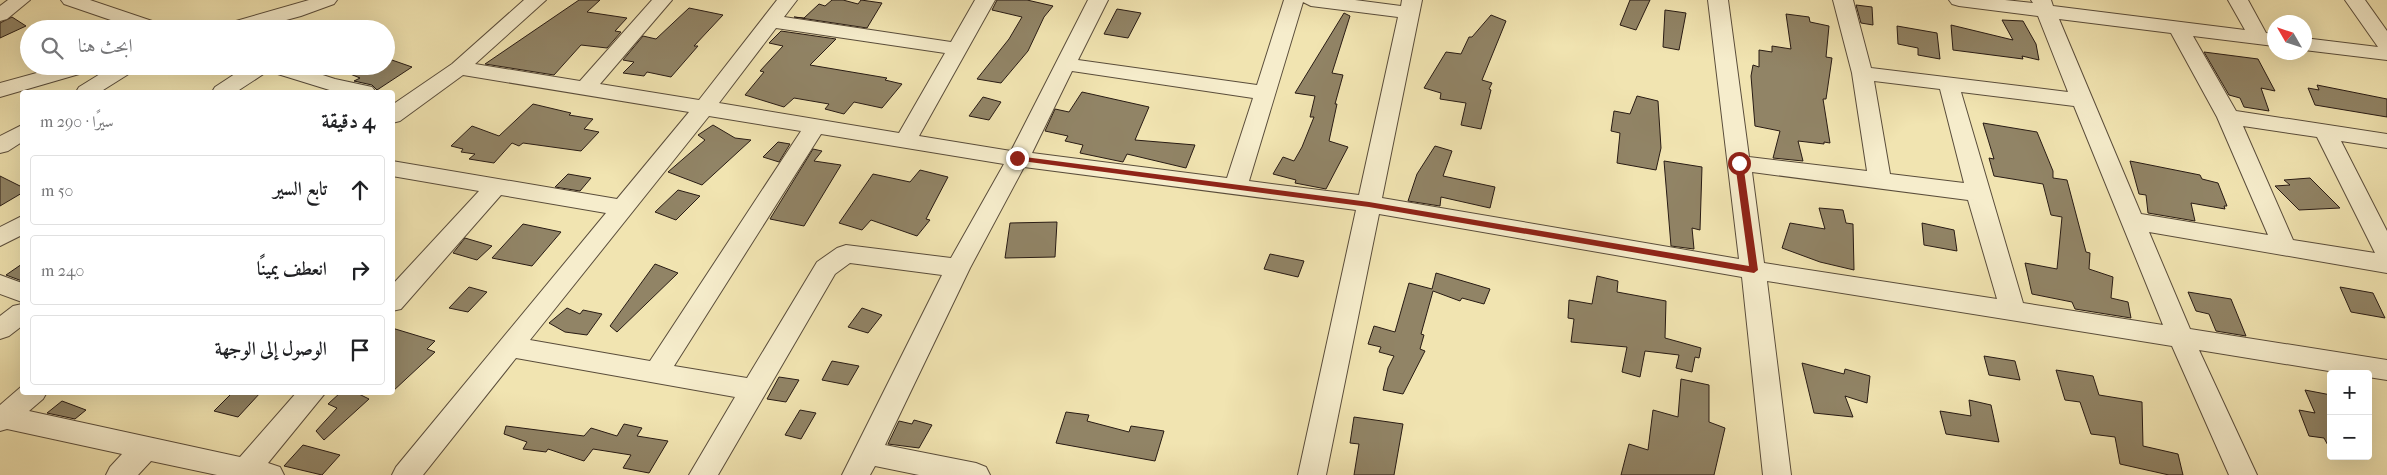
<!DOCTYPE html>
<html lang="ar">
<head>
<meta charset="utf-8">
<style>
	body { margin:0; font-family:"IM FELL French Canon",Amiri,serif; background:#f2f2f2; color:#202124; direction:rtl }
	.controls { position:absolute; right:15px; bottom:15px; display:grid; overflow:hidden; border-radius:5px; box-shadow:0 5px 20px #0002 }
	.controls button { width:45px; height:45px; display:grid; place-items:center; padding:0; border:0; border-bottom:1px solid #e0e0e0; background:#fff; color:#202124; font:25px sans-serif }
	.compass { position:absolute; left:2267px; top:15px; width:45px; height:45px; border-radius:50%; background:#fff; box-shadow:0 5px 20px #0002; rotate:309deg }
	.stop { position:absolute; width:15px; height:15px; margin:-11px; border:4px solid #8f2418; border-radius:50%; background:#fff }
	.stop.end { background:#8f2418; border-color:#fff; box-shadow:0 1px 5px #0008 }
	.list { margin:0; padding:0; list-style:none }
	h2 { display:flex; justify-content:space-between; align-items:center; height:65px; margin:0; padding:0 20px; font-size:21px }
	h2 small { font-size:16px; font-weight:400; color:#757577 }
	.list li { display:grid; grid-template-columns:32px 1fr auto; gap:15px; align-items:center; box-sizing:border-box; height:70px; margin:0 10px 10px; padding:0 10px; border:1px solid #e0e0e0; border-radius:5px }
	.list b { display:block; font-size:19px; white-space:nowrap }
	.list em { font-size:16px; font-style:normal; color:#757577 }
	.icon { flex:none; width:28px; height:28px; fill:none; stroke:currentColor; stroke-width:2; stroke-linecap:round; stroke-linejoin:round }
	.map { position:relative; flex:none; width:2387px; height:475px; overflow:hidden; direction:ltr }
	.search { position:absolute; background:#fff; box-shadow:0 5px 20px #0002; left:20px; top:20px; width:375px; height:55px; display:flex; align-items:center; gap:12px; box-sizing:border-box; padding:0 18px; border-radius:28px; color:#757577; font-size:19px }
	.panel { position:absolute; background:#fff; box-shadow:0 5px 20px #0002; left:20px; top:90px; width:375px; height:305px; border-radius:5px; direction:rtl }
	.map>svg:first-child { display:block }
	.building { fill:#918466; stroke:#281b14 }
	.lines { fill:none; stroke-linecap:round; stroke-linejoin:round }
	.minor-casing { stroke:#5a4d3b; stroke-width:2 }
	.minor { fill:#f6edcc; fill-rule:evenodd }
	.route { fill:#8f2418 }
</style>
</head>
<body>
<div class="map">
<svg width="2387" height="475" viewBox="0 0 2387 475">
	<rect width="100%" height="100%" fill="#f1e4b1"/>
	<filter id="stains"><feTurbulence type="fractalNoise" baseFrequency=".004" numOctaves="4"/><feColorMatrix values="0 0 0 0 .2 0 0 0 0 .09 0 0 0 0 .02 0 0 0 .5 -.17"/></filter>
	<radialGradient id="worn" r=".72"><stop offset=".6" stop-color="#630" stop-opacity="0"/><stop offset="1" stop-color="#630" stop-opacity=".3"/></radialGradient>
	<g class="building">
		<polygon points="579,0 600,0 587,12 627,18 615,31 621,32 607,48 581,45 554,75 485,64"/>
		<polygon points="832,0 843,0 858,4 861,0 882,3 867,28 794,17 804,18 819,4 825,6"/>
		<polygon points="997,0 1027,0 1053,6 1044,17 1028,51 1001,83 977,79 1009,39 1022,17 992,10"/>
		<polygon points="1630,0 1650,0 1636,30 1620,25"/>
		<polygon points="1856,5 1872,7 1873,25 1861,23"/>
		<polygon points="689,8 723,15 694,46 698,46 671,77 647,72 644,76 623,73 634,62 623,60 643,36 656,39"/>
		<polygon points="1117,9 1141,13 1128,38 1104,34"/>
		<polygon points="1665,10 1686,13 1679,50 1663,47"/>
		<polygon points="1344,13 1350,16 1332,73 1343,75 1335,104 1337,104 1329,141 1348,147 1326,189 1295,183 1296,180 1273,174 1283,157 1294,161 1302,147 1314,117 1310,117 1315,96 1295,93"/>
		<polygon points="1786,14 1809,17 1810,22 1829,26 1826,57 1832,58 1826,99 1823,99 1830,143 1824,142 1824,144 1798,141 1803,161 1773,158 1780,131 1755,126 1751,76 1753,65 1759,67 1759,50 1772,52 1772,46 1791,49"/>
		<polygon points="1491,15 1506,21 1482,80 1492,83 1489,89 1491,90 1481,129 1461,125 1466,103 1440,99 1441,93 1424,88 1446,52 1461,54 1469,37 1472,37"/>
		<polygon points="12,17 26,26 0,38 0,23"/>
		<polygon points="2002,20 2023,21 2036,44 2039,60 2022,56 2023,59 1953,50 1951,25 2013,40"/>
		<polygon points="1897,26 1937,33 1940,59 1918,55 1918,48 1898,44"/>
		<polygon points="781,31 836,39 810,65 887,78 885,80 902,84 882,108 854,102 844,114 825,109 829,104 794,98 784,107 745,95 764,72 760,71 783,46 769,43"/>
		<polygon points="2204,52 2258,59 2275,91 2261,88 2269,111 2244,107 2240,98 2229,95"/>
		<polygon points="389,59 412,67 377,90 372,85 354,81 360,78 333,67 386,66 386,61"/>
		<polygon points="2317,85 2387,99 2387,117 2315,105 2308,88 2319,90"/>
		<polygon points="1082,92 1149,107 1135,140 1195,145 1186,168 1127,154 1123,162 1080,153 1083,145 1065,141 1068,136 1045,131 1055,109 1069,112"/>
		<polygon points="1637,96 1658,101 1661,148 1656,170 1617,163 1620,133 1611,131 1614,111 1630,114"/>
		<polygon points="983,97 1001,102 989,120 969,116"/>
		<polygon points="533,104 571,113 569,115 593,119 584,129 599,132 581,151 523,143 519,146 512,143 494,163 469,159 475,154 461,152 463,149 451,146 472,126 499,136"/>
		<polygon points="1983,123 2037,132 2053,171 2053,178 2067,180 2086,252 2090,253 2089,269 2113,277 2111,298 2128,302 2131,318 2075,309 2072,302 2032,294 2025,263 2057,269 2062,217 2051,215 2043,184 1994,176 1989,158 1994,159"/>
		<polygon points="713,125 735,138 751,140 702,185 668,172 705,140 698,135"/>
		<polygon points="778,142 790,144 779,162 763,157"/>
		<polygon points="1435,146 1452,151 1443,176 1495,187 1490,208 1441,197 1440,206 1408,201 1417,174"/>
		<polygon points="813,149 822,151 814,161 841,165 804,226 770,219"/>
		<polygon points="1664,161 1702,167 1700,230 1692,228 1694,249 1671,246"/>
		<polygon points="2130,161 2200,175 2202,179 2218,183 2227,206 2224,206 2225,209 2191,203 2195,221 2148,213 2146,195 2139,194"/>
		<polygon points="920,170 948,177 926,219 930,220 917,236 871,220 862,230 839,223 873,174 910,182"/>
		<polygon points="568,174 591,178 580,191 555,187"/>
		<polygon points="0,176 22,187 22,193 0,206"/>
		<polygon points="2310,178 2340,208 2299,210 2275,186 2290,185 2284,180"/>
		<polygon points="678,190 700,196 676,220 655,212"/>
		<polygon points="1819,208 1843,210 1846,223 1853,224 1854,270 1820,262 1782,248 1790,223 1825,229"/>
		<polygon points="1057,222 1055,257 1005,258 1010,223"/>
		<polygon points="1922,223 1954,230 1957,251 1924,245"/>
		<polygon points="523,224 561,232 532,266 492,258"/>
		<polygon points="465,238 492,246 477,260 453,253"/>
		<polygon points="1270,254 1304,261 1298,277 1264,269"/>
		<polygon points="22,264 22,281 6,275"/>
		<polygon points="655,264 678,273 617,332 610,326"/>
		<polygon points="1436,273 1490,289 1484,304 1462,298 1460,301 1433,291 1421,334 1424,335 1420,349 1425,351 1403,394 1383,390 1388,368 1394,356 1379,352 1381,347 1368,344 1374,326 1395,332 1409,283 1432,289"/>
		<polygon points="1597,276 1618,281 1617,292 1666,301 1665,338 1701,348 1699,358 1695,357 1692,372 1676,368 1679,355 1645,351 1640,377 1622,372 1627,347 1571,342 1574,319 1568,318 1569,300 1592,304"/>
		<polygon points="469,287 487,292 468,312 449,308"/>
		<polygon points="2340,287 2373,293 2385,318 2351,312"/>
		<polygon points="2188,292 2231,299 2246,336 2216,331 2209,314 2196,311"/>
		<polygon points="567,308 580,314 583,310 602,314 587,335 565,332 549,323"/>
		<polygon points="862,308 882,315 868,333 848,327"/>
		<polygon points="392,328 435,341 427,349 435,352 392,392"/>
		<polygon points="1984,356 2015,361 2020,380 1989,375"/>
		<polygon points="832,361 859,366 848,385 822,380"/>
		<polygon points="1802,363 1844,374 1845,369 1870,376 1867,403 1845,396 1853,417 1814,413"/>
		<polygon points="2056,370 2093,376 2099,395 2142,402 2143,446 2178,454 2183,475 2169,475 2120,464 2115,437 2091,434 2080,402 2065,400"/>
		<polygon points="779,377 799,380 786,402 767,399"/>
		<polygon points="1681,379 1709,385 1709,422 1725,428 1714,475 1621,475 1629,444 1648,450 1653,410 1678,417"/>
		<polygon points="2305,390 2331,395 2331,451 2324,438 2309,436 2299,410 2315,413"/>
		<polygon points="233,392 261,392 238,417 214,411"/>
		<polygon points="341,392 355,392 369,399 324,440 316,431 337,408 328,404"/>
		<polygon points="1969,400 1991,405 1999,442 1946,434 1940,411 1971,416"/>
		<polygon points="62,401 86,410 75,419 47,413"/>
		<polygon points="800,410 816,413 801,439 785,435"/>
		<polygon points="1066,412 1089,415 1087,421 1129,432 1131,426 1164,431 1155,461 1056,443"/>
		<polygon points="1354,417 1403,424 1394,475 1354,475 1359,444 1350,443"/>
		<polygon points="914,420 932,425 919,448 888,444 899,421 912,424"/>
		<polygon points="624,424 642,428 637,436 668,441 649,473 623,468 631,455 593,449 584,461 548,449 546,452 523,449 527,442 504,434 506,426 584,436 591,428 617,436"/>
		<polygon points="303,445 340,455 322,475 284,466"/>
	</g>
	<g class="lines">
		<g class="minor-casing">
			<g id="minor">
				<polygon points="8,0 30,0 7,19 0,21 0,6"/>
				<polygon points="61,0 90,0 164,25 167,29 137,29 64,4"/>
				<polygon points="309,0 337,0 334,4 301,16 253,29 219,29 222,25"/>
				<path d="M 524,0 L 546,0 L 475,64 L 580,81 L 652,0 L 672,0 L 600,84 L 699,100 L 777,0 L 797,0 L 784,17 L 951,42 L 975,0 L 995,0 L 919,136 L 1011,151 L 1088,0 L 1108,0 L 1078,60 L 1257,85 L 1284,0 L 1355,0 L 1401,6 L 1402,0 L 1422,0 L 1382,198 L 1739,259 L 1708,0 L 1728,0 L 1749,157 L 1867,171 L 1852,73 L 1833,0 L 1853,0 L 1871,68 L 2068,92 L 2038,16 L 1959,6 L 1952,4 L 1949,0 L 2005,0 L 2033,3 L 2031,0 L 2051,0 L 2053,6 L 2245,30 L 2228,0 L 2248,0 L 2266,33 L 2274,34 L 2274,46 L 2193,36 L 2236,111 L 2387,134 L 2387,148 L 2341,141 L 2387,231 L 2387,273 L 2149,232 L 2190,329 L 2387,360 L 2387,380 L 2368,377 L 2368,374 L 2347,374 L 2199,350 L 2257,475 L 2229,475 L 2172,346 L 1767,281 L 1791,475 L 1763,475 L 1742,277 L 1379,214 L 1326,475 L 1298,475 L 1356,210 L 1024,167 L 970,268 L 885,445 L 976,463 L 986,467 L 990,475 L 919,475 L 875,466 L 870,475 L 842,475 L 942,275 L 850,263 L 835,274 L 718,475 L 689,475 L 735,397 L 516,358 L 423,475 L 392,475 L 396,467 L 606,213 L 501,195 L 401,309 L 392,311 L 392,285 L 479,191 L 392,176 L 392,161 L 617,199 L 689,112 L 463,75 L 400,121 L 392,123 L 392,105 L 452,64 ZM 1303,2 L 1311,6 L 1398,17 L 1359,195 L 1249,181 ZM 2059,19 L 2171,33 L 2217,117 L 2268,235 L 2141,214 ZM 776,28 L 945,53 L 899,133 L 719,103 ZM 1072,71 L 1253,98 L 1227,178 L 1032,153 ZM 1874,81 L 1940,89 L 1964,183 L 1890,174 ZM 1961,92 L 2074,106 L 2163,325 L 2023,303 ZM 709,116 L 801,131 L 650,361 L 530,340 ZM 2243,126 L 2317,137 L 2375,253 L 2293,240 ZM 821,134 L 1004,164 L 951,258 L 846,245 L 837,248 L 817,262 L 747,378 L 674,366 ZM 1752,172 L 1968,200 L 1997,299 L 1764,263 Z"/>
				<polygon points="2345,0 2365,0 2387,31 2387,60 2304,50 2304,38 2378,47"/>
				<polygon points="62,66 96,66 93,70 0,97 0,83"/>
				<polygon points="113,66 138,66 135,70 100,92 76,92 79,87"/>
				<polygon points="247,66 295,66 335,79 372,87 376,92 336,92 268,71 236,92 212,92 215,87"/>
				<polygon points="22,125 22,142 8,151 0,153 0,136"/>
				<polygon points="22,216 22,235 0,246 0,227"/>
				<polygon points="0,275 22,283 22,302 0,294"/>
				<polygon points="22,304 22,326 9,336 0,339 0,316 13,306"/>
				<polygon points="22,386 22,392 47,392 43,399 29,411 240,457 297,392 326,392 268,463 280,467 284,475 217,475 151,461 138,475 106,475 110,467 122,454 7,429 0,431 0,405"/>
			</g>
		</g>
		<use href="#minor" class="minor"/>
	</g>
	<polygon class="route" points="1017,156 1369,202 1749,266 1735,163 1739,160 1743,163 1758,270 1754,273 1369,207 1014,160 1013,158"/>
	<rect width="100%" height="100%" filter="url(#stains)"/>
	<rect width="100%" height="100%" fill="url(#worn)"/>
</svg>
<div class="controls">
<button>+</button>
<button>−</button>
</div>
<svg class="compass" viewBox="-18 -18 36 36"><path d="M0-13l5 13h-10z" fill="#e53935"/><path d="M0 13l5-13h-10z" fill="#757577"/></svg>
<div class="stop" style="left:1739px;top:163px"></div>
<div class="stop end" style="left:1017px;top:158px"></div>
<div class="search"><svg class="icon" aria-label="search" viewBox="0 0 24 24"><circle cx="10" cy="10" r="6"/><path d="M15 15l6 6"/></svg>ابحث هنا</div>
<section class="panel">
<h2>4 دقيقة<small>سيرًا · 290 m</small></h2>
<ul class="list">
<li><svg class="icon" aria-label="ahead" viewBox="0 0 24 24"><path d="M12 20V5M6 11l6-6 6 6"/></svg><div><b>تابع السير</b></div><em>50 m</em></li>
<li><svg class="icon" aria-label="right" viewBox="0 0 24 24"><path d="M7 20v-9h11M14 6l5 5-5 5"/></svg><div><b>انعطف يمينًا</b></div><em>240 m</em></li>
<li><svg class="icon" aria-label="arrive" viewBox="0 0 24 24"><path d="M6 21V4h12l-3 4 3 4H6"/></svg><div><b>الوصول إلى الوجهة</b></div></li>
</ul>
</section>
</div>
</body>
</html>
